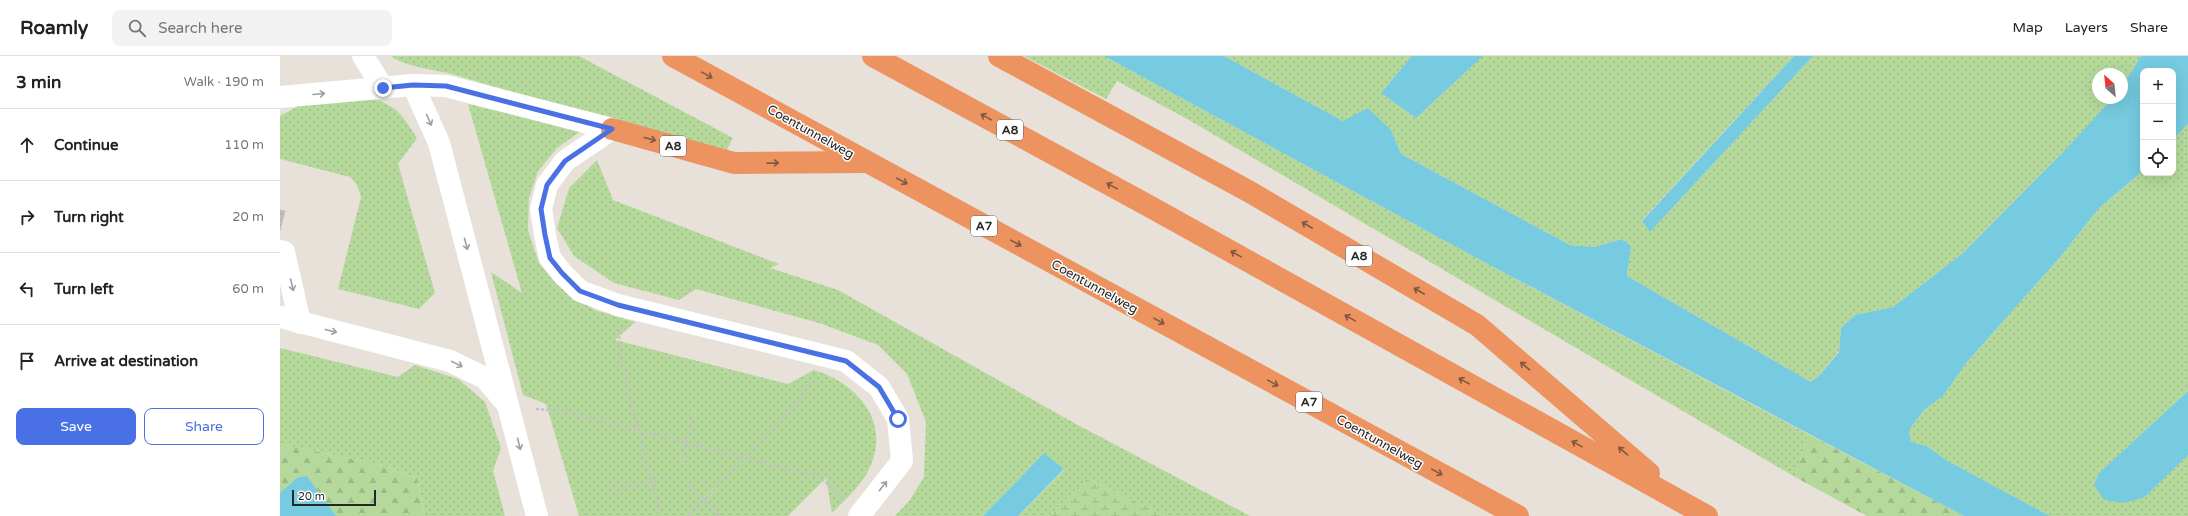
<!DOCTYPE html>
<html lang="en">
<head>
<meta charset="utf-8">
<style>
	body { margin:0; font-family:"Varela Round",sans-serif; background:#f2f2f2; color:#222 }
	.controls { position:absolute; right:12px; top:12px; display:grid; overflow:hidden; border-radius:8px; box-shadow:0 4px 16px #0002 }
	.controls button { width:36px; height:36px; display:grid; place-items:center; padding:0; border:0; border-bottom:1px solid #e0e0e0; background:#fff; color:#222; font:20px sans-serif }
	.compass { position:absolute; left:1812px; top:12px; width:36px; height:36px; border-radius:50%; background:#fff; box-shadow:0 4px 16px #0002; rotate:333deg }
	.scale { position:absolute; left:12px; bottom:10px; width:84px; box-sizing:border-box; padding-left:4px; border:2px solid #272727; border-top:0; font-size:11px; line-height:14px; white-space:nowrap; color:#272727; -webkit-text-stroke:3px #fff; paint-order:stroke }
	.stop { position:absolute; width:12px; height:12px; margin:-9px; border:3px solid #4971e5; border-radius:50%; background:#fff }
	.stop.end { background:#4971e5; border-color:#fff; box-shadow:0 1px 4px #0008 }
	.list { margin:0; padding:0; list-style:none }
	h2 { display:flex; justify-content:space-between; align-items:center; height:52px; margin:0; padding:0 16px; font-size:17px }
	h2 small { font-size:13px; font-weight:400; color:#767676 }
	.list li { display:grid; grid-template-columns:26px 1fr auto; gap:12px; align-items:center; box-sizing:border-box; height:72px; padding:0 16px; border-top:1px solid #e0e0e0 }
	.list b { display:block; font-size:15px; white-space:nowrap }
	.list em { font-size:13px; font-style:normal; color:#767676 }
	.actions { display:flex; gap:8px; padding:12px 16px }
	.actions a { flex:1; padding:9px 0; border:1px solid #4971e5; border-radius:8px; text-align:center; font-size:14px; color:#4971e5 }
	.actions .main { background:#4971e5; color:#fff }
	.icon { flex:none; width:22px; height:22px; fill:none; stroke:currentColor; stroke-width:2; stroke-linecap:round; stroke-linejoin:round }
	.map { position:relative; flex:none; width:1908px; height:460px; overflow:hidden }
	header { display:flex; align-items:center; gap:24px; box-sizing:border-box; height:56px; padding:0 20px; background:#fff; border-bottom:1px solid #e0e0e0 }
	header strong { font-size:19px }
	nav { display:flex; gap:22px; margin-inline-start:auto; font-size:14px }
	.search { width:280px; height:36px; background:#f2f2f2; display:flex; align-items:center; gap:10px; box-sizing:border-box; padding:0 14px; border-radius:8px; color:#767676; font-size:15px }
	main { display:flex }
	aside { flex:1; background:#fff }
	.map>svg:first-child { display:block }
	.grass { fill:url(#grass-dots) }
	.forest { fill:url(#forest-firs) }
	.wetland { fill:url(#wetland-marsh) }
	.water { fill:#76cbe0 }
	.building { fill:url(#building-back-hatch); stroke:#c3bcb4 }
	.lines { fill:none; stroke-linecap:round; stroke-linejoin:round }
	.path { stroke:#c3c3c3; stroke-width:2.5; stroke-dasharray:3 2; stroke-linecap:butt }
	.minor { stroke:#fff; stroke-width:22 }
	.highway { stroke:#ec9360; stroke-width:22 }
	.oneway { stroke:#805841 }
	.oneway2 { stroke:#9e9e9e }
	.route { stroke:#4971e5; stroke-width:5 }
	.labels { text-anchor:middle; stroke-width:3; stroke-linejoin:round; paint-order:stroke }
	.shield { fill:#fff; stroke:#686868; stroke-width:1 }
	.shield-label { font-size:12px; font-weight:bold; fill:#272727 }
	.street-label { font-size:13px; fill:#272727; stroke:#fff }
</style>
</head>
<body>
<header>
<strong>Roamly</strong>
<div class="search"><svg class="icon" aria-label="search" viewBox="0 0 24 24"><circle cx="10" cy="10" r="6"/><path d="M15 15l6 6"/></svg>Search here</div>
<nav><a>Map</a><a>Layers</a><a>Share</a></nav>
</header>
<main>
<aside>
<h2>3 min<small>Walk · 190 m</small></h2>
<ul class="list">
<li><svg class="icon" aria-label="ahead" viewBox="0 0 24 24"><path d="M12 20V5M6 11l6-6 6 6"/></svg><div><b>Continue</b></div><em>110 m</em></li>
<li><svg class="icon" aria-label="right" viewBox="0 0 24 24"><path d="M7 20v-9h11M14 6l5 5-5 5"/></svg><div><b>Turn right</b></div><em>20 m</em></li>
<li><svg class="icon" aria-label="left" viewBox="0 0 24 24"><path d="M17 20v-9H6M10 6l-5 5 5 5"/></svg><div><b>Turn left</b></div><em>60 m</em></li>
<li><svg class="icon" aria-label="arrive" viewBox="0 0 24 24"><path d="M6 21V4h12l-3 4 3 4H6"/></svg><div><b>Arrive at destination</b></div></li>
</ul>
<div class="actions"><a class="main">Save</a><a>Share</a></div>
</aside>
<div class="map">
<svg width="1908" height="460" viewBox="0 0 1908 460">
	<defs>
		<pattern id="grass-dots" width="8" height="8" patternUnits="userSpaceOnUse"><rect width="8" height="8" fill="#b5d99b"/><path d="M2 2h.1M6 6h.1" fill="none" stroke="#9cba86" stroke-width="1.8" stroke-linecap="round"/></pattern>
		<pattern id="forest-firs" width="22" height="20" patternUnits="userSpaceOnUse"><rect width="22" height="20" fill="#b5d99b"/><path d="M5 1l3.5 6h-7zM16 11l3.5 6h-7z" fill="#9cba86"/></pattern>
		<pattern id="wetland-marsh" width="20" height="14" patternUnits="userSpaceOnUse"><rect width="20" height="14" fill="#b5d99b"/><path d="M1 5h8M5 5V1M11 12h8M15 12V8" fill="none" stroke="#9cba86"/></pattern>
		<pattern id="building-back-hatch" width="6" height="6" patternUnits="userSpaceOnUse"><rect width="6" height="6" fill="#c3beb9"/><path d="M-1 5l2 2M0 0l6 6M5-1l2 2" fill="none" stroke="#a8a39f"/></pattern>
	</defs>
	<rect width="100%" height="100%" fill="#e8e1d9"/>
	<g class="grass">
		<path d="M 111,0 L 299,0 L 453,82 L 447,94 C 356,68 263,46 172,18 C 153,13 125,11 111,0 Z"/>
		<polygon points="744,0 824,0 1206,207 1528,378 1515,421 909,64 837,25 826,43"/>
		<polygon points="944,0 1132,0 1101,37 1136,62 1203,0 1514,0 1362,164 1370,176 1533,0 1861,0 1842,31 1842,18 1818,18 1818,42 1833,42 1783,96 1683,197 1613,251 1575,259 1561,272 1559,295 1540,319 1531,326 1347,220 1351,190 1342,183 1314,191 1290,189 1121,98 1111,74 1063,65"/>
		<path d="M 92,42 C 121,53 120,57 137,82 L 118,108 L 155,237 L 139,253 L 58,233 L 81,141 L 77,129 L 70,121 L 0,103 L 0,60 L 24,47 Z"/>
		<path d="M 188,48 L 301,75 L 277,92 L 258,115 L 249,142 L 248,174 L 259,207 L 277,229 L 315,254 L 355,266 L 335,284 L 508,328 L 534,314 C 577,327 612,366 589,413 C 581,430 565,444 552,457 L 546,422 L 508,460 L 299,460 L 266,348 L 243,339 L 211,216 L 242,237 Z"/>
		<polygon points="1908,68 1908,335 1819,417 1814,429 1865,441 1908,399 1908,460 1770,460 1666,404 1647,390 1631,386 1629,374 1644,354 1663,340 1687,306 1781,200 1819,152 1863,115 1863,117 1893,117 1893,83"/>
		<polygon points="317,104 333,144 499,208 490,212 558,234 796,368 970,460 885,460 808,422 769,460 738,460 784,414 764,397 703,460 615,460 630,444 644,421 646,366 627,318 598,289 539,267 416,233 399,244 334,227 294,200 277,172 289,132"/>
		<polygon points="0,292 118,321 135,309 178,323 205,346 221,392 213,415 225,460 145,460 137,422 98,408 0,388"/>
	</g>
	<g class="forest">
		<polygon points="1528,378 1684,460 1587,460 1515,421"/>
		<polygon points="0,388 98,408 137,422 145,460 56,460 27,420 18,421 0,437"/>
	</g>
	<polygon class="wetland" points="808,422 885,460 769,460"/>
	<g class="water">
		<polygon points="824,0 944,0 1063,65 1088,52 1111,74 1121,98 1290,189 1314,191 1342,183 1351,190 1347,220 1531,326 1540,319 1559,296 1561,272 1575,259 1613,251 1683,197 1783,96 1833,42 1842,42 1842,31 1861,0 1908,0 1908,68 1893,83 1893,15 1863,15 1863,115 1819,152 1781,200 1687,306 1663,340 1644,354 1629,374 1631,386 1647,390 1666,404 1770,460 1684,460 1206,207"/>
		<polygon points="1132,0 1203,0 1136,62 1101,37"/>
		<polygon points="1514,0 1533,0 1370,176 1362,165"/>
		<polygon points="1908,335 1908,399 1865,441 1845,447 1824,444 1814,429 1819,417"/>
		<polygon points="764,397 784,413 738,460 703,460"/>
		<polygon points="27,420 56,460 0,460 0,437 18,421"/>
	</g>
	<polygon class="building" points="0,154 5,155 0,174"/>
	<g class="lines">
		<g class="path">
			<polyline points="339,275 340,300 380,460"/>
			<polyline points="256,353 282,355 540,421 562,442"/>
			<polyline points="402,403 414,356"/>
			<polyline points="409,429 440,460"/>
			<polyline points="335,435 383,422"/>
			<polyline points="408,460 518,348 531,323"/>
		</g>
		<g class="minor">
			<polyline points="83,0 103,32"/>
			<polyline points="133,29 159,87 257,460"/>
			<polyline points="0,41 133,29 166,30 332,73"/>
			<polyline points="332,73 285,105 267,129 261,153 265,179 270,202 282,217 300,235 338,249 566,305 599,331 618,363 622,405 579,460"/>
			<polyline points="0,195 4,196 20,267"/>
			<polyline points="0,261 170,305 205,322 226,347"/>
		</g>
		<g class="highway">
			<polyline points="393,0 1238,460"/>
			<polyline points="593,0 867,149 1427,460"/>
			<polyline points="719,0 970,136 1197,269 1369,417"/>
			<polyline points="332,73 454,107 586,106"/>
		</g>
	</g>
	<defs><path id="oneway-shaft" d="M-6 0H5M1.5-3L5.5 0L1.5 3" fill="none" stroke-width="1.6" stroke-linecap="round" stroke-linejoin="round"/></defs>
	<g class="oneway">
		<use href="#oneway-shaft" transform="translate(427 19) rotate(29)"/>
		<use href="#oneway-shaft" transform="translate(706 61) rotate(-151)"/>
		<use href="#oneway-shaft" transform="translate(370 83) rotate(15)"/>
		<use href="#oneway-shaft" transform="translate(493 107) rotate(-1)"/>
		<use href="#oneway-shaft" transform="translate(622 125) rotate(29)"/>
		<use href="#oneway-shaft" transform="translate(832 130) rotate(-151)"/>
		<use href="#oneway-shaft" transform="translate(1027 169) rotate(-150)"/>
		<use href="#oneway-shaft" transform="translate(736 187) rotate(29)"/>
		<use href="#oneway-shaft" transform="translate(956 198) rotate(-151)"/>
		<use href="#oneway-shaft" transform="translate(1139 235) rotate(-150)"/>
		<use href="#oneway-shaft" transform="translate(1070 262) rotate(-151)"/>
		<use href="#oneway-shaft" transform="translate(879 265) rotate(29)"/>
		<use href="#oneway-shaft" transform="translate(1245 310) rotate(-139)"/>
		<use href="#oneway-shaft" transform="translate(1184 325) rotate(-151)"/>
		<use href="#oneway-shaft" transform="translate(993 327) rotate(29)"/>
		<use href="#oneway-shaft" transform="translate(1297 388) rotate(-151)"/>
		<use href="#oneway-shaft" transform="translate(1343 395) rotate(-139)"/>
		<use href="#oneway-shaft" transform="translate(1157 416) rotate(29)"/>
	</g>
	<g class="oneway2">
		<use href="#oneway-shaft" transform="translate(39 38) rotate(-5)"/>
		<use href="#oneway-shaft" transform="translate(149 64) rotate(66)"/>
		<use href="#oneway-shaft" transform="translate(186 188) rotate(75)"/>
		<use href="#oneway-shaft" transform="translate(12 229) rotate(77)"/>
		<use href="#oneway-shaft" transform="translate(51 275) rotate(14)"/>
		<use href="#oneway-shaft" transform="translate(177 308) rotate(26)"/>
		<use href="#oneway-shaft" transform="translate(239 388) rotate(76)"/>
		<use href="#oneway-shaft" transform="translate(603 430) rotate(-52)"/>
	</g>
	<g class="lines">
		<polyline class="route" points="103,32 133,29 166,30 332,73 285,105 267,129 261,153 265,179 270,202 282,217 300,235 338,249 566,305 599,331 618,363"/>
	</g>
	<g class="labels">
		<g class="shield">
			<rect x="717" y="64" width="26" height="20" rx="3"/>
			<rect x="380" y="80" width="26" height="20" rx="3"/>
			<rect x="691" y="160" width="26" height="20" rx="3"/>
			<rect x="1066" y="190" width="26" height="20" rx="3"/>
			<rect x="1016" y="336" width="26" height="20" rx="3"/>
		</g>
		<g class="shield-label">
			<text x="730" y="78">A8</text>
			<text x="393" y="94">A8</text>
			<text x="704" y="174">A7</text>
			<text x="1079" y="204">A8</text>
			<text x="1029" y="350">A7</text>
		</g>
		<g class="street-label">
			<text transform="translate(531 75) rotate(29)" y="5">Coentunnelweg</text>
			<text transform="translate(815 230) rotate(29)" y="5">Coentunnelweg</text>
			<text transform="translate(1100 385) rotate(29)" y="5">Coentunnelweg</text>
		</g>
	</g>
</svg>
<div class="controls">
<button>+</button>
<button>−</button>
<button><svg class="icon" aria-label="locate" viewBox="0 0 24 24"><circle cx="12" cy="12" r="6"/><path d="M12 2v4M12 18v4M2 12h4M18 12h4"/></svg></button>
</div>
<svg class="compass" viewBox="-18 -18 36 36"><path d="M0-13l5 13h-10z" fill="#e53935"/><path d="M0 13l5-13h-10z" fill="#767676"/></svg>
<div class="scale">20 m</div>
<div class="stop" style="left:618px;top:363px"></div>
<div class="stop end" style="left:103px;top:32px"></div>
</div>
</main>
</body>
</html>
